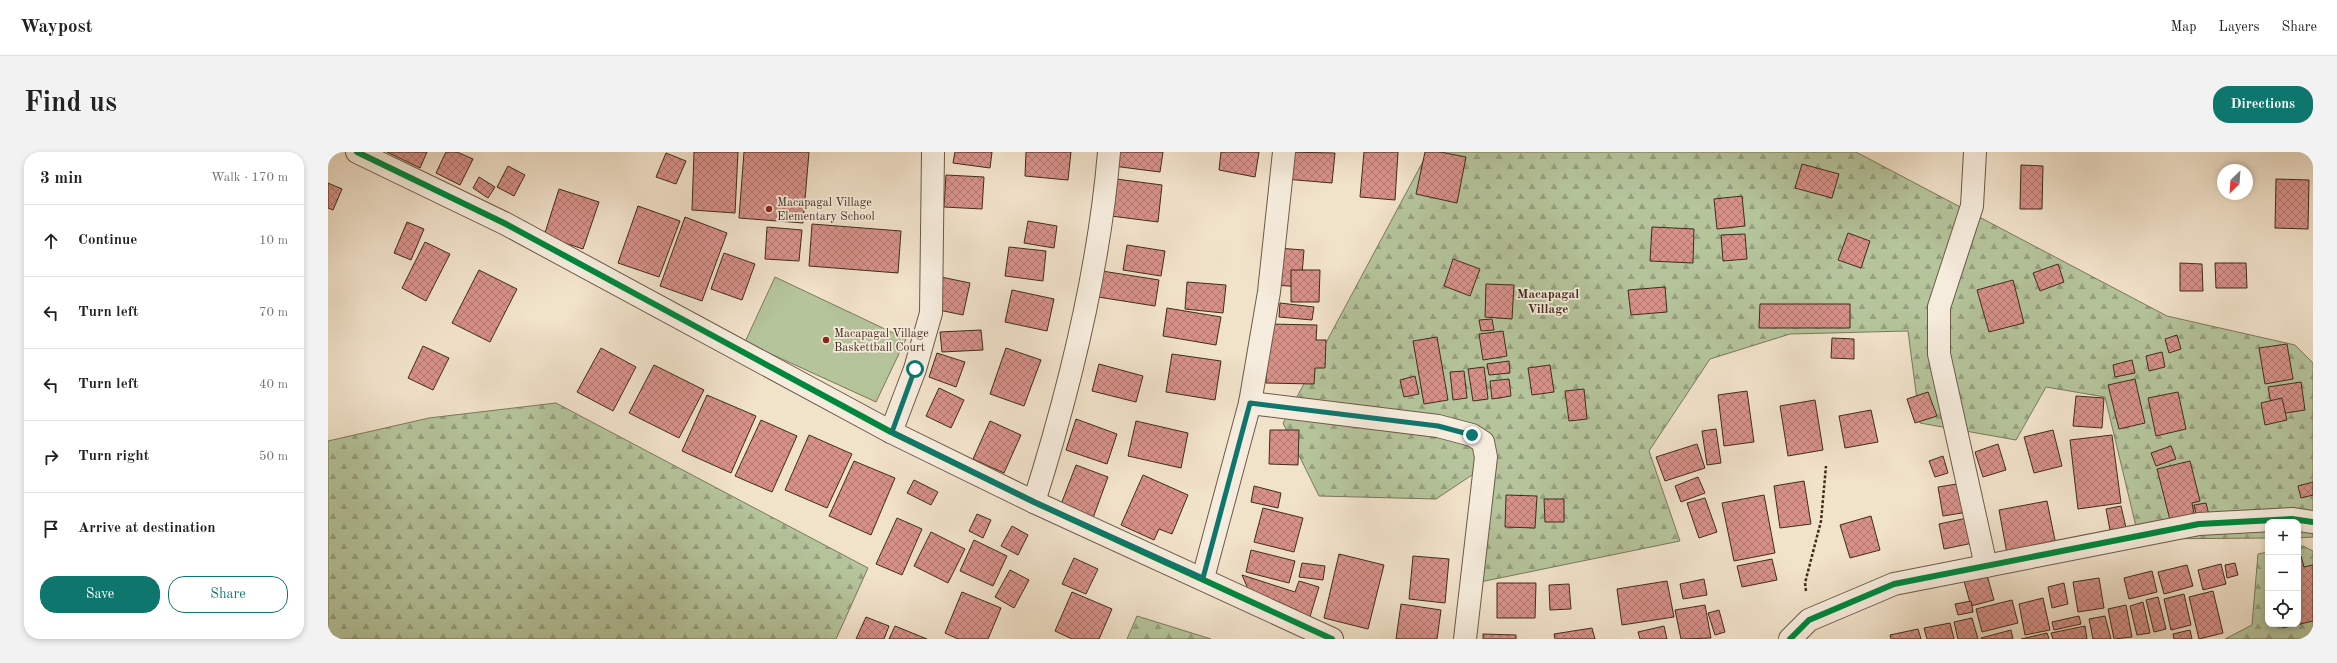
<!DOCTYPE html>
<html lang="en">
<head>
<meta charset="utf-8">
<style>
	body { margin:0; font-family:"Old Standard TT",serif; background:#f2f2f2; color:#222 }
	.controls { position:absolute; right:12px; bottom:12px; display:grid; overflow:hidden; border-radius:8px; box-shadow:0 2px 6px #0003 }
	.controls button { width:36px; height:36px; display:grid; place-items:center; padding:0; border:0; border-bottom:1px solid #e0e0e0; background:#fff; color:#222; font:20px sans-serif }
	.compass { position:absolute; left:1889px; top:12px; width:36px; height:36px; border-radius:50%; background:#fff; box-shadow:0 2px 6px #0003; rotate:205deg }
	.stop { position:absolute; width:12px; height:12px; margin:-9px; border:3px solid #0f766e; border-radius:50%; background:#fff }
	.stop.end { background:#0f766e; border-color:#fff; box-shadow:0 1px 4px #0008 }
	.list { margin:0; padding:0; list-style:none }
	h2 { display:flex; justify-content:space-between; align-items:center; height:52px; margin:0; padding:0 16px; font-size:17px }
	h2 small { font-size:13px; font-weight:400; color:#767676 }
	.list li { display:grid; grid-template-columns:26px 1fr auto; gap:12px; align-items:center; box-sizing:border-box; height:72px; padding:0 16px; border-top:1px solid #e0e0e0 }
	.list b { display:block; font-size:15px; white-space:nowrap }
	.list em { font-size:13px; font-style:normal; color:#767676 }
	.actions { display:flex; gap:8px; padding:12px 16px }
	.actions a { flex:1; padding:9px 0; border:1px solid #0f766e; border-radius:16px; text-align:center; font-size:14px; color:#0f766e }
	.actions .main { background:#0f766e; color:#fff }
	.icon { flex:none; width:22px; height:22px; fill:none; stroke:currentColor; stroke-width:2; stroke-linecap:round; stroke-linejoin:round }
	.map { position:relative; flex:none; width:1985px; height:487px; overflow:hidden; border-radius:16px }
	header { display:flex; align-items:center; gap:24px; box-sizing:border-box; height:56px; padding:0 20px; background:#fff; border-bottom:1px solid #e0e0e0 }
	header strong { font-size:19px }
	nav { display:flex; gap:22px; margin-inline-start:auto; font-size:14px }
	.intro { display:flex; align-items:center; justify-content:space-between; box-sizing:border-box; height:96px; padding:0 24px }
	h1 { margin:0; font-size:28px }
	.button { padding:10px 18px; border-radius:16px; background:#0f766e; color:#fff; font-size:14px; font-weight:700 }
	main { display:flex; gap:24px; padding:0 24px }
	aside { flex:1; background:#fff; border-radius:16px; box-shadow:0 2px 6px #0003 }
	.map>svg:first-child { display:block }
	.green { fill:#b5c49b; stroke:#7b785b }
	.forest { fill:url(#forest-firs); stroke:#7b785b }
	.building { fill:url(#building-cross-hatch); stroke:#412b1b }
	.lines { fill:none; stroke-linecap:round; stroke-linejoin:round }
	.minor-casing { stroke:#6d5947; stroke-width:24 }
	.path { stroke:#412b1b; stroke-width:2.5; stroke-dasharray:3 2; stroke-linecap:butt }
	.minor { stroke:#f6ecdd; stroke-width:22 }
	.cycleway-casing { stroke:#f6ecdd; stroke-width:8 }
	.cycleway { stroke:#00873e; stroke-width:6 }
	.route { stroke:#0f766e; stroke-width:5 }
	.poi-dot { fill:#8f2418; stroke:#f6ecdd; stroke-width:1.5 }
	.labels { text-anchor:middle; stroke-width:3.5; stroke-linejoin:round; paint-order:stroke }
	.poi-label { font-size:12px; fill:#412b1b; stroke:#f6ecdd; text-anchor:start }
	.neighbourhood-label { font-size:13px; font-weight:bold; fill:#412b1b; stroke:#f6ecdd }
</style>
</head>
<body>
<header>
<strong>Waypost</strong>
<nav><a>Map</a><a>Layers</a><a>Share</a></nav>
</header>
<div class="intro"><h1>Find us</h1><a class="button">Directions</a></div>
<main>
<aside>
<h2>3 min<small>Walk · 170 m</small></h2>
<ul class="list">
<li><svg class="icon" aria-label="ahead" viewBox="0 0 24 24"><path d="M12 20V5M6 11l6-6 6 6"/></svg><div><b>Continue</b></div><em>10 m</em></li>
<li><svg class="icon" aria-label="left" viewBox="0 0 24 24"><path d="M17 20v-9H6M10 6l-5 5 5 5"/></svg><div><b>Turn left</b></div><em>70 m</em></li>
<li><svg class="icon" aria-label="left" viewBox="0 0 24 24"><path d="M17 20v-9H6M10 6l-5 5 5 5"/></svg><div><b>Turn left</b></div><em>40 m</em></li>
<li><svg class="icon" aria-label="right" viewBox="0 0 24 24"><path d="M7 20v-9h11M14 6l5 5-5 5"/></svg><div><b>Turn right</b></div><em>50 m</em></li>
<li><svg class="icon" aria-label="arrive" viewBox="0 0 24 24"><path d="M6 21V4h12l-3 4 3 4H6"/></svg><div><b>Arrive at destination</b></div></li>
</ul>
<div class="actions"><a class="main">Save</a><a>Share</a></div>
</aside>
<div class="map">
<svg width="1985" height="487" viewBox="0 0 1985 487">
	<defs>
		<pattern id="forest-firs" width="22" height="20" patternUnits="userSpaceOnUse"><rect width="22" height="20" fill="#b5c49b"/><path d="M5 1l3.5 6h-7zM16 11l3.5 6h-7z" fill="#959f7e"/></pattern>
		<pattern id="building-cross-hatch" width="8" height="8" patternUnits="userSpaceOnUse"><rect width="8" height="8" fill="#d79189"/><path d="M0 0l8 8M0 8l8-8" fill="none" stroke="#b0776f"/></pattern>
	</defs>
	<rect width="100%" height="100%" fill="#f1e2ca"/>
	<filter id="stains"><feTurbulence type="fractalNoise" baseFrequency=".005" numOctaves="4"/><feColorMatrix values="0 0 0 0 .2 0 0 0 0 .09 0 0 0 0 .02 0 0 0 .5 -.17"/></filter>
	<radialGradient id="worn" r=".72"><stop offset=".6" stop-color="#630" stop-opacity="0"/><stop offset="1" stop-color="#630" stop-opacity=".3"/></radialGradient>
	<polygon class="green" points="447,125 578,187 548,250 417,190"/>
	<g class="forest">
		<polygon points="1100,0 1528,0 1839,164 1967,193 1985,211 1985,385 1970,386 1970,370 1940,370 1940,386 1811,387 1777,245 1718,235 1688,288 1592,271 1580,179 1462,182 1382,207 1321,299 1352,389 1152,430 1165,309 1108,347 991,344 955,271"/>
		<polygon points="228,251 540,416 508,487 0,487 0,289 101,266"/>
		<polygon points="1975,394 1985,399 1985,487 1897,487 1924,473 1930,402 1940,400 1940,472 1970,472 1970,395"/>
		<polygon points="809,464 883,487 799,487"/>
	</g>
	<g class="building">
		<polygon points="59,0 99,0 92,16"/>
		<polygon points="118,0 129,0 145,7 132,33 108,21"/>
		<polygon points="366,0 410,0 407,61 364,58"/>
		<polygon points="416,0 481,0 475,71 411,66"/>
		<polygon points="627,0 664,0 662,16 625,11"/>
		<polygon points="698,0 743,0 740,28 697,24"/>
		<polygon points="787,0 835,0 832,20 785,14"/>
		<polygon points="893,0 931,0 927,25 891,18"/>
		<polygon points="959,0 1007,1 1004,31 957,27"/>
		<polygon points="1036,0 1070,0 1067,48 1032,45"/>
		<polygon points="1097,0 1112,0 1138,5 1129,51 1088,42"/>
		<polygon points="338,1 358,9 348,32 328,25"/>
		<polygon points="1474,12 1511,22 1504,46 1467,36"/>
		<polygon points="1693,13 1715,14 1714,57 1692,57"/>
		<polygon points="180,14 197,23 186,44 169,35"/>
		<polygon points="618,23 656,25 654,57 616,55"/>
		<polygon points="151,25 167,35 160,46 145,36"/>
		<polygon points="788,27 834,33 830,70 783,64"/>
		<polygon points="1948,27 1981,28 1980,77 1947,76"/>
		<polygon points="0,31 14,37 5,58 0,56"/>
		<polygon points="231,37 271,50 255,97 216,84"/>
		<polygon points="1414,44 1417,74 1389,77 1386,47"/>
		<polygon points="310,54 352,69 331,125 290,111"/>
		<polygon points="357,65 399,81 374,149 332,134"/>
		<polygon points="700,69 729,74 726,96 696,91"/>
		<polygon points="79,70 96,77 83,108 66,101"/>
		<polygon points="484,72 573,79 570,121 481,114"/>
		<polygon points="439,75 474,78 471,109 437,107"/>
		<polygon points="1324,75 1366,77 1365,111 1322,109"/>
		<polygon points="1520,81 1542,89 1533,116 1510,108"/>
		<polygon points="1417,82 1419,107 1395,109 1393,83"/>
		<polygon points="97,90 122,102 98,149 74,136"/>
		<polygon points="799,93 837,99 833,124 795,118"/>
		<polygon points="681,95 718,99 715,129 677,124"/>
		<polygon points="949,96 976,98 973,135 947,133"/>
		<polygon points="396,101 427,112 414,148 383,137"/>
		<polygon points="1125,107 1152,117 1142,144 1116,134"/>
		<polygon points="1852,111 1874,112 1875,139 1852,139"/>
		<polygon points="1887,111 1918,111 1919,136 1888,136"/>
		<polygon points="1730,112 1736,130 1712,139 1705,121"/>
		<polygon points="151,118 189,137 162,190 124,171"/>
		<polygon points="963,118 992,118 991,150 963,150"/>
		<polygon points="774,119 831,128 827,154 770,145"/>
		<polygon points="613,125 642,131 635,163 606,157"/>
		<polygon points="1685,128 1696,171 1661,180 1649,138"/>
		<polygon points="859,130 898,133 895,161 857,157"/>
		<polygon points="1158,132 1186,133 1184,167 1157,165"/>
		<polygon points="1337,135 1339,160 1303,163 1300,138"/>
		<polygon points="684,138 726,147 719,179 677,170"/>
		<polygon points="952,151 986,155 984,168 951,165"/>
		<polygon points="1432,152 1522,152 1522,176 1431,176"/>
		<polygon points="839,156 893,165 888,193 835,184"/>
		<polygon points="1164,167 1166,178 1153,179 1151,168"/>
		<polygon points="940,172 989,173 988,188 998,188 997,216 987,216 986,232 938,231"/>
		<polygon points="653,178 655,198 614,200 612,180"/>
		<polygon points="1175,179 1179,204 1155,208 1151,182"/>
		<polygon points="1849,183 1853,197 1841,201 1837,187"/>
		<polygon points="1109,185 1120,248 1096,252 1085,189"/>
		<polygon points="1504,186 1526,187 1526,207 1503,206"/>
		<polygon points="1959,192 1965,227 1937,232 1931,196"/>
		<polygon points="95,194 121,206 105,238 80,226"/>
		<polygon points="273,196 308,215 285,259 249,240"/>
		<polygon points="678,196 713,208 696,254 662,242"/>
		<polygon points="1834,200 1837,215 1821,219 1818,204"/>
		<polygon points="609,201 637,210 628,235 601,225"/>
		<polygon points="844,202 893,209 887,248 838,240"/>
		<polygon points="1804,208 1807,221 1787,225 1785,213"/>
		<polygon points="1181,209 1182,221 1161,223 1159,212"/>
		<polygon points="771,212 815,224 808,250 764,239"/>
		<polygon points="326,213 376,238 351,286 301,261"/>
		<polygon points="1222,213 1226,240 1204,243 1200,216"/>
		<polygon points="1156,215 1160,247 1145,249 1140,217"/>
		<polygon points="1136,219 1139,246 1125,248 1122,220"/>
		<polygon points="1087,224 1091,242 1076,245 1072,228"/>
		<polygon points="1181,227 1183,244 1164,247 1162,229"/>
		<polygon points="1807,227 1817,271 1791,277 1780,233"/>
		<polygon points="1973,230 1977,258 1945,263 1940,235"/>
		<polygon points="611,236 636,248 623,276 598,264"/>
		<polygon points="1256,237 1259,267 1241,269 1237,239"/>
		<polygon points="1419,239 1426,290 1396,294 1390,243"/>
		<polygon points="1600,240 1609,264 1587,271 1579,247"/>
		<polygon points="1850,240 1858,277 1828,284 1820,246"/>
		<polygon points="379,243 428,264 403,321 354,299"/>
		<polygon points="1748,244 1776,246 1774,276 1745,274"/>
		<polygon points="1954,246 1959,268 1937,273 1933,251"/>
		<polygon points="1487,248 1495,298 1460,304 1452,254"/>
		<polygon points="1543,258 1550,290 1517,296 1511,264"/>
		<polygon points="748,267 789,282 779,312 738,298"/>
		<polygon points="433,268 469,284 444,340 407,324"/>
		<polygon points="662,269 693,283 676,321 645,307"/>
		<polygon points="808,269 860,281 853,316 800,304"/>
		<polygon points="1388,277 1393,311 1379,313 1374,279"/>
		<polygon points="942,278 971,278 970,313 941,312"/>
		<polygon points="1725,278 1734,314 1706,321 1696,285"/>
		<polygon points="481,283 524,302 499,356 457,338"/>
		<polygon points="1784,283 1793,351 1750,357 1742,288"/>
		<polygon points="1369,292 1377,316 1337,329 1328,305"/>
		<polygon points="1670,292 1678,318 1655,325 1647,300"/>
		<polygon points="1843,294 1848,307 1828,314 1823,301"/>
		<polygon points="1615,304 1620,321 1607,325 1601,309"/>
		<polygon points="526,309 567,326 543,383 501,364"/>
		<polygon points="1862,309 1872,349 1864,351 1866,362 1842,368 1829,317"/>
		<polygon points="748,313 780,325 765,366 732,355"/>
		<polygon points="815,323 860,343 844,382 831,377 826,388 793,373"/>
		<polygon points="1370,325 1377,341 1353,350 1347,334"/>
		<polygon points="586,328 610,340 603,353 579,341"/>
		<polygon points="1476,329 1483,372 1452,376 1446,334"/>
		<polygon points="1985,330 1985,343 1973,346 1970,334"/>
		<polygon points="1635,331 1640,360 1615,364 1610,335"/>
		<polygon points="926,334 953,341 950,356 923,350"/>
		<polygon points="1178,343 1209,344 1207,376 1177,375"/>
		<polygon points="1436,343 1447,401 1406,409 1394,351"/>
		<polygon points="1377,346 1389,380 1371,386 1359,351"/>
		<polygon points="1216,347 1236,347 1236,370 1217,370"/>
		<polygon points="1719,349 1729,398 1680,407 1671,358"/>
		<polygon points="1878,351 1881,363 1869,366 1866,353"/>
		<polygon points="1793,354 1799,380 1783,383 1778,357"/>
		<polygon points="935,356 975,366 966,400 926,390"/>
		<polygon points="649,362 663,368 655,386 641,379"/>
		<polygon points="1543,364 1552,398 1522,406 1512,373"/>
		<polygon points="569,366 594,377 574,423 548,412"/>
		<polygon points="1639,366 1645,391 1616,397 1611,372"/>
		<polygon points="684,374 700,383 690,403 673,394"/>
		<polygon points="603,380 637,397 620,431 586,414"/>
		<polygon points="646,388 679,404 665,434 632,419"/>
		<polygon points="923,398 967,409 961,431 918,420"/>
		<polygon points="1011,402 1056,413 1040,477 996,466"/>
		<polygon points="1085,404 1121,407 1117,451 1081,447"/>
		<polygon points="1973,404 1976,415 1985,413 1985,469 1955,476 1954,472 1970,472 1970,405"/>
		<polygon points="746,406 770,417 758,442 734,432"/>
		<polygon points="1444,407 1449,428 1414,435 1409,414"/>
		<polygon points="974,411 997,414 995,428 971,425"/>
		<polygon points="1907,411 1910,423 1899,426 1897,413"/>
		<polygon points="1893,412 1898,432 1875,438 1870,418"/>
		<polygon points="1859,413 1865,434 1836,442 1830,420"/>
		<polygon points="682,418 701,428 686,456 667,445"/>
		<polygon points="1824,419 1829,440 1801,447 1796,426"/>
		<polygon points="914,423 967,440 971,429 991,435 980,471 923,444"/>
		<polygon points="1659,423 1666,448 1643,454 1636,429"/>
		<polygon points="1771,426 1776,456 1750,460 1745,430"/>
		<polygon points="1376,427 1379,443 1355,447 1352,432"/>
		<polygon points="1339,429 1346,465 1294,473 1289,437"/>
		<polygon points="1169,431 1208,431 1207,466 1169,466"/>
		<polygon points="1736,431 1740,452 1724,456 1720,435"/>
		<polygon points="1241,432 1243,457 1222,458 1221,433"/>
		<polygon points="1885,439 1895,481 1871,487 1861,445"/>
		<polygon points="634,440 673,456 660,487 630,487 617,481"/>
		<polygon points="744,440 784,457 771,487 744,487 727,479"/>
		<polygon points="1856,442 1863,473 1843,478 1836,447"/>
		<polygon points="1830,445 1838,477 1826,480 1818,448"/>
		<polygon points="1715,446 1722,478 1697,483 1691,452"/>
		<polygon points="1684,448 1690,471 1654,480 1648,457"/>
		<polygon points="1643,449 1645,460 1630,463 1627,452"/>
		<polygon points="1815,450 1822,481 1809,483 1802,454"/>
		<polygon points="1073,452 1113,458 1109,487 1068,487"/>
		<polygon points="1377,453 1383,486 1353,487 1347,458"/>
		<polygon points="1798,453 1804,485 1786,487 1780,457"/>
		<polygon points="1391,458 1397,480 1387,483 1380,461"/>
		<polygon points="1751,464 1753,472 1726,478 1724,470"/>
		<polygon points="1777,464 1783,487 1765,487 1761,467"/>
		<polygon points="538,465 561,474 556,487 528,487"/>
		<polygon points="1644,466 1650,487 1630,487 1626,470"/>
		<polygon points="1622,471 1626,487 1599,487 1596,476"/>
		<polygon points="567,474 599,487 561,487"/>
		<polygon points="1336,474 1339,487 1312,487 1310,480"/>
		<polygon points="1757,474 1759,487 1725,487 1723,481"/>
		<polygon points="1264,476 1267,487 1227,487 1226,482"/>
		<polygon points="1590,477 1593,487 1563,487 1562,483"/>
		<polygon points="1683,478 1685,487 1653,487 1653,486"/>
		<polygon points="1862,478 1864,487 1846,487 1845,482"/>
		<polygon points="1719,481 1721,487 1693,487"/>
		<polygon points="1155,482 1188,483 1188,487 1155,487"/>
	</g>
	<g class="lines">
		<g class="minor-casing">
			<g id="minor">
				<polyline points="29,0 178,72 563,280 706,350 1004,487"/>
				<polyline points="1647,0 1644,54 1611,155 1611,202 1658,414"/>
				<polyline points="922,251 1110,274 1144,283 1155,290 1158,305 1137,487"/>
				<polyline points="563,280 587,217 603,161 605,0"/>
				<path d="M 706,350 C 742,236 771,119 781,0"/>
				<polyline points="875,426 922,251 941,140 956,0"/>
				<polyline points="1462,487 1481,468 1566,432 1871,372 1964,367 1985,370"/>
			</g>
		</g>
		<polyline class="path" points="1478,439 1477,431 1493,369 1498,314"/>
		<use href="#minor" class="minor"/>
		<g class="cycleway-casing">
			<g id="cycleway">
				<polyline points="29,0 178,72 563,280 706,350 1004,487"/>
				<polyline points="1462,487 1481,468 1566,432 1871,372 1964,367 1985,370"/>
			</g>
		</g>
		<use href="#cycleway" class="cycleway"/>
	</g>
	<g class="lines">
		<polyline class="route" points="587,217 564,280 706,350 875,426 922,251 1110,274 1144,283"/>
	</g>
	<g class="poi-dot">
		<circle cx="441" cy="57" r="4"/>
		<circle cx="498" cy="188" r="4"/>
	</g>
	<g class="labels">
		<g class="poi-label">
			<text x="449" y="54">Macapagal Village<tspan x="449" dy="14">Elementary School</tspan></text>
			<text x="506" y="185">Macapagal Village<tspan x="506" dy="14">Baskettball Court</tspan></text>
		</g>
		<g class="neighbourhood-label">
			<text x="1220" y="146">Macapagal<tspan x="1220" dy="15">Village</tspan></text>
		</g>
	</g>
	<rect width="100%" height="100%" filter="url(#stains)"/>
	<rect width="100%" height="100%" fill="url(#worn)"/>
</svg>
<div class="controls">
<button>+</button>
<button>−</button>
<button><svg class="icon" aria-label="locate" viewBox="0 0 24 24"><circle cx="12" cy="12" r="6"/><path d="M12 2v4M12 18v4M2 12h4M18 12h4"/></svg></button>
</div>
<svg class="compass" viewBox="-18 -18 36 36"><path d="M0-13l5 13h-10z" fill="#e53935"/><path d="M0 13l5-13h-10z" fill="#767676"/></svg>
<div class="stop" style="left:587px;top:217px"></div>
<div class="stop end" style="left:1144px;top:283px"></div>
</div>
</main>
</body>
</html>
